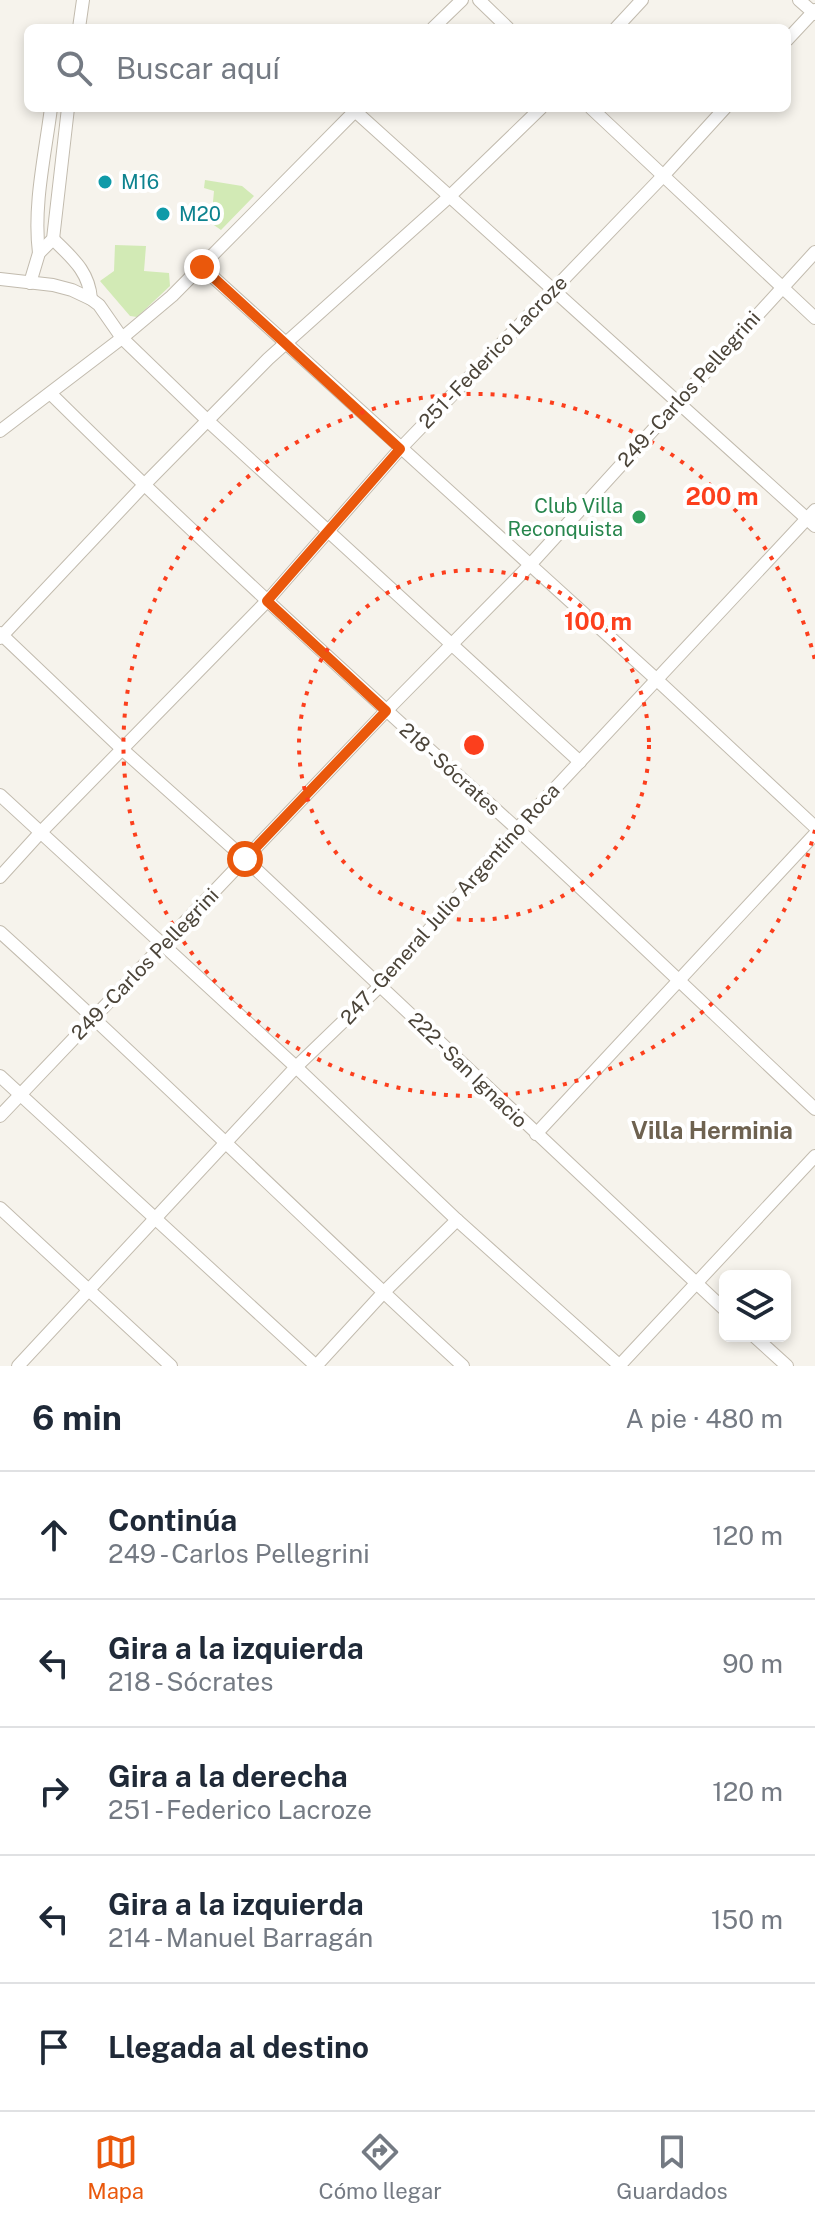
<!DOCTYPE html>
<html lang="es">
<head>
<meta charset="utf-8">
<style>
	body { margin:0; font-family:"Public Sans",sans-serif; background:#f2f2f3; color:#1f2937 }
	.controls { position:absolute; right:24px; bottom:24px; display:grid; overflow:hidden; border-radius:12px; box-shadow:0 4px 12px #0003 }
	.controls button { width:72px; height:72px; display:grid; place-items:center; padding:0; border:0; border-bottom:2px solid #e0e1e3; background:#fff; color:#1f2937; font:40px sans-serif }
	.stop { position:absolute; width:24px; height:24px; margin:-18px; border:6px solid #ea580c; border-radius:50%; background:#fff }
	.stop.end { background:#ea580c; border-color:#fff; box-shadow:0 2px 8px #0008 }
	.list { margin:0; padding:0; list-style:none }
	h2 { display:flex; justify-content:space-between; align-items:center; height:104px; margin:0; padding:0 32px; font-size:34px }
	h2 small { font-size:26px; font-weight:400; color:#747a83 }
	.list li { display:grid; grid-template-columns:52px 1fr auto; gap:24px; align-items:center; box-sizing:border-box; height:128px; padding:0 32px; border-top:2px solid #e0e1e3 }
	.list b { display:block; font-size:30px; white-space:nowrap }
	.list p { margin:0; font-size:26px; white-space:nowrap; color:#747a83 }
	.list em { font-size:26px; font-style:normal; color:#747a83 }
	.icon { flex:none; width:44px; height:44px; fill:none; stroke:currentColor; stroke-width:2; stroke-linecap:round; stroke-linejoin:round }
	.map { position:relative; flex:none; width:815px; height:1366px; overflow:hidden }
	.search { position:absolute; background:#fff; box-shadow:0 4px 12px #0003; left:24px; right:24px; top:24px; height:88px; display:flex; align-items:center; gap:20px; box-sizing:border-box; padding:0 28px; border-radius:12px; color:#747a83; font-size:30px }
	.sheet { height:744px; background:#fff }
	nav { display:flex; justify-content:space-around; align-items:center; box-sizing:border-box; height:112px; border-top:2px solid #e0e1e3; background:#fff; font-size:22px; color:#747a83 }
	nav a { display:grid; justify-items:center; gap:4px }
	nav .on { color:#ea580c }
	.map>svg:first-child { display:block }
	.green { fill:#d2eab5 }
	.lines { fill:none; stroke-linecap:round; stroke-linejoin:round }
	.minor-casing { stroke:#c2bbae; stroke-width:14 }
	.minor { stroke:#fff; stroke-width:12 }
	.route { stroke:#ea580c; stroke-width:10 }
	.ring { fill:none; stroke:#fc3f1d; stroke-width:4; stroke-dasharray:4 8 }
	.culture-dot { fill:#0f9aa8; stroke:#fff; stroke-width:3 }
	.leisure-dot { fill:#2e9e5b; stroke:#fff; stroke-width:3 }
	.labels { text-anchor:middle; stroke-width:8; stroke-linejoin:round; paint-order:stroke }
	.culture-label { font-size:20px; fill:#0d838f; stroke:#fff; text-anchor:start }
	.street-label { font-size:20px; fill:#4b4439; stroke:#fff }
	.leisure-label { font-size:20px; fill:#27864d; stroke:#fff; text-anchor:end }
	.quarter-label { font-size:24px; font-weight:bold; fill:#6e6250; stroke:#fff }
	.centre { fill:#fc3f1d; stroke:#fff; stroke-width:4 }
	.ring-label { font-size:24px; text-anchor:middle; font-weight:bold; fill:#fc3f1d; stroke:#fff; stroke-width:8; stroke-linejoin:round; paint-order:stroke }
</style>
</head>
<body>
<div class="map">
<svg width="815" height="1366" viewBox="0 0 815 1366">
	<rect width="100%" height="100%" fill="#f6f3ec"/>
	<g class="green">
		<polygon points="205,180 242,186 254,196 221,230 211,223 214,191 204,188"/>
		<polygon points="115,245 146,246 144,271 169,273 170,286 137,317 130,316 100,281 114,271"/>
	</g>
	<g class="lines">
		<g class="minor-casing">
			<g id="minor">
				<polyline points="479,0 508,28"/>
				<polyline points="799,0 815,14"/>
				<polyline points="79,28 83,0"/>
				<polyline points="433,28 462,0"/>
				<polyline points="616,28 642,0"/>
				<polyline points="787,40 815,10"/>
				<polyline points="591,108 815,318"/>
				<polyline points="355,111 815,526"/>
				<path d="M 53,239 C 72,258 89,271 91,299"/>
				<path d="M 39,253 C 33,206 45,155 51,108"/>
				<polyline points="202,267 656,679 815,827"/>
				<polyline points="0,279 53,285 72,290 91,299 99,305 122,338 208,421 580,762"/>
				<polyline points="30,283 39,253 53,239 68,108"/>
				<path d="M 51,394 C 202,543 358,685 515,827 C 616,920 715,1015 815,1109"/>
				<polyline points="0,431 122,338 172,296 358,108"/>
				<polyline points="0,633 123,750 245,859 725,1310"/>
				<polyline points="0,638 144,485 268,359 450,196 541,108"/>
				<polyline points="0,795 296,1067 457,1220 620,1366"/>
				<polyline points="0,877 40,833 267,601 400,449 663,176 725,108"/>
				<path d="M 0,932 C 157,1074 307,1223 463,1366"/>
				<polyline points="0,1076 316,1366"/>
				<polyline points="0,1116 386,711 529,566 815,252"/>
				<polyline points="536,1134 815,834"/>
				<polyline points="0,1208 171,1366"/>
				<polyline points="754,1336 787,1366"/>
				<polyline points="18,1366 296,1067 380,986 517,829 815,510"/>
				<polyline points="316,1366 383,1293 457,1220"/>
				<polyline points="619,1366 815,1156"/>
			</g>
		</g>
		<use href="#minor" class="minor"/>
	</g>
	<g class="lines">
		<polyline class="route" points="202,267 400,449 267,601 386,711 245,859"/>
	</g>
	<g class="ring">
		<circle cx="474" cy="745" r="175"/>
		<path d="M815 830A351 351 0 1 1 815 660"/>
	</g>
	<g class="culture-dot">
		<circle cx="105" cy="182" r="8"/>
		<circle cx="163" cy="214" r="8"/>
	</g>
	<circle class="leisure-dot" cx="639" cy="517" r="8"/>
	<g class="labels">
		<g class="culture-label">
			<text x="121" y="189">M16</text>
			<text x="179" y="221">M20</text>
		</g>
		<g class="street-label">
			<text transform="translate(493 352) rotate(-46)" y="7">251 - Federico Lacroze</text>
			<text transform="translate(689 389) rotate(-48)" y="7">249 - Carlos Pellegrini</text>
			<text transform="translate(450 769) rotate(42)" y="7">218 - Sócrates</text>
			<text transform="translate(450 904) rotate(-48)" y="7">247 - General Julio Argentino Roca</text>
			<text transform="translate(145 964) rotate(-46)" y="7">249 - Carlos Pellegrini</text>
			<text transform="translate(468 1070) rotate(44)" y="7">222 - San Ignacio</text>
		</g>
		<g class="leisure-label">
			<text x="623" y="513">Club Villa<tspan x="623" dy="23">Reconquista</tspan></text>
		</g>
		<g class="quarter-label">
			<text x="712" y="1139">Villa Herminia</text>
		</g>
	</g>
	<circle cx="474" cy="745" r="12" class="centre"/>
	<g class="ring-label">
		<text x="722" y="505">200 m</text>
		<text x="598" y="630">100 m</text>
	</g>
</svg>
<div class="controls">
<button><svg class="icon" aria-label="layers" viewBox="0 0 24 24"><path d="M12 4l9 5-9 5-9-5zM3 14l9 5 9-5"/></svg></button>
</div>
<div class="stop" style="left:245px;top:859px"></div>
<div class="stop end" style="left:202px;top:267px"></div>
<div class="search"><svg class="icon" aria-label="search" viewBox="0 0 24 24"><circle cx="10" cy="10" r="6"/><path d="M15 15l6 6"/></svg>Buscar aquí</div>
</div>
<section class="sheet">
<h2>6 min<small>A pie · 480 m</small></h2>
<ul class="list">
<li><svg class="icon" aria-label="ahead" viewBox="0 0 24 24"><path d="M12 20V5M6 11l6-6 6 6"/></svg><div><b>Continúa</b><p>249 - Carlos Pellegrini</p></div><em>120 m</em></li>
<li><svg class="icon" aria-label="left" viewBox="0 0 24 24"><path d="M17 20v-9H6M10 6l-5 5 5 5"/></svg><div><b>Gira a la izquierda</b><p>218 - Sócrates</p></div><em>90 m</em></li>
<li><svg class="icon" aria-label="right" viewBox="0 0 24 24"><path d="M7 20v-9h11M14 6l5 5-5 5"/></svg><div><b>Gira a la derecha</b><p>251 - Federico Lacroze</p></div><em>120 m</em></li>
<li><svg class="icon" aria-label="left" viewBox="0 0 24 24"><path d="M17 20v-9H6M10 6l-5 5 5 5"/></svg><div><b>Gira a la izquierda</b><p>214 - Manuel Barragán</p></div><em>150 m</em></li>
<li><svg class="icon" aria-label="arrive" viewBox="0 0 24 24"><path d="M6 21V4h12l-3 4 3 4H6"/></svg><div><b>Llegada al destino</b></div></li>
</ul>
</section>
<nav>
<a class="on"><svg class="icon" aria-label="map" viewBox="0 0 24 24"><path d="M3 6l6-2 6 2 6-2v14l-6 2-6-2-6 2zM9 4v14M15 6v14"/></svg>Mapa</a>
<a><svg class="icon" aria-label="directions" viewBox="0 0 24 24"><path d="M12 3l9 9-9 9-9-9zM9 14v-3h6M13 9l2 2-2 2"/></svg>Cómo llegar</a>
<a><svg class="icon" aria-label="saved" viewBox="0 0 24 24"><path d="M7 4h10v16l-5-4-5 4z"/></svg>Guardados</a>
</nav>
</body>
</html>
